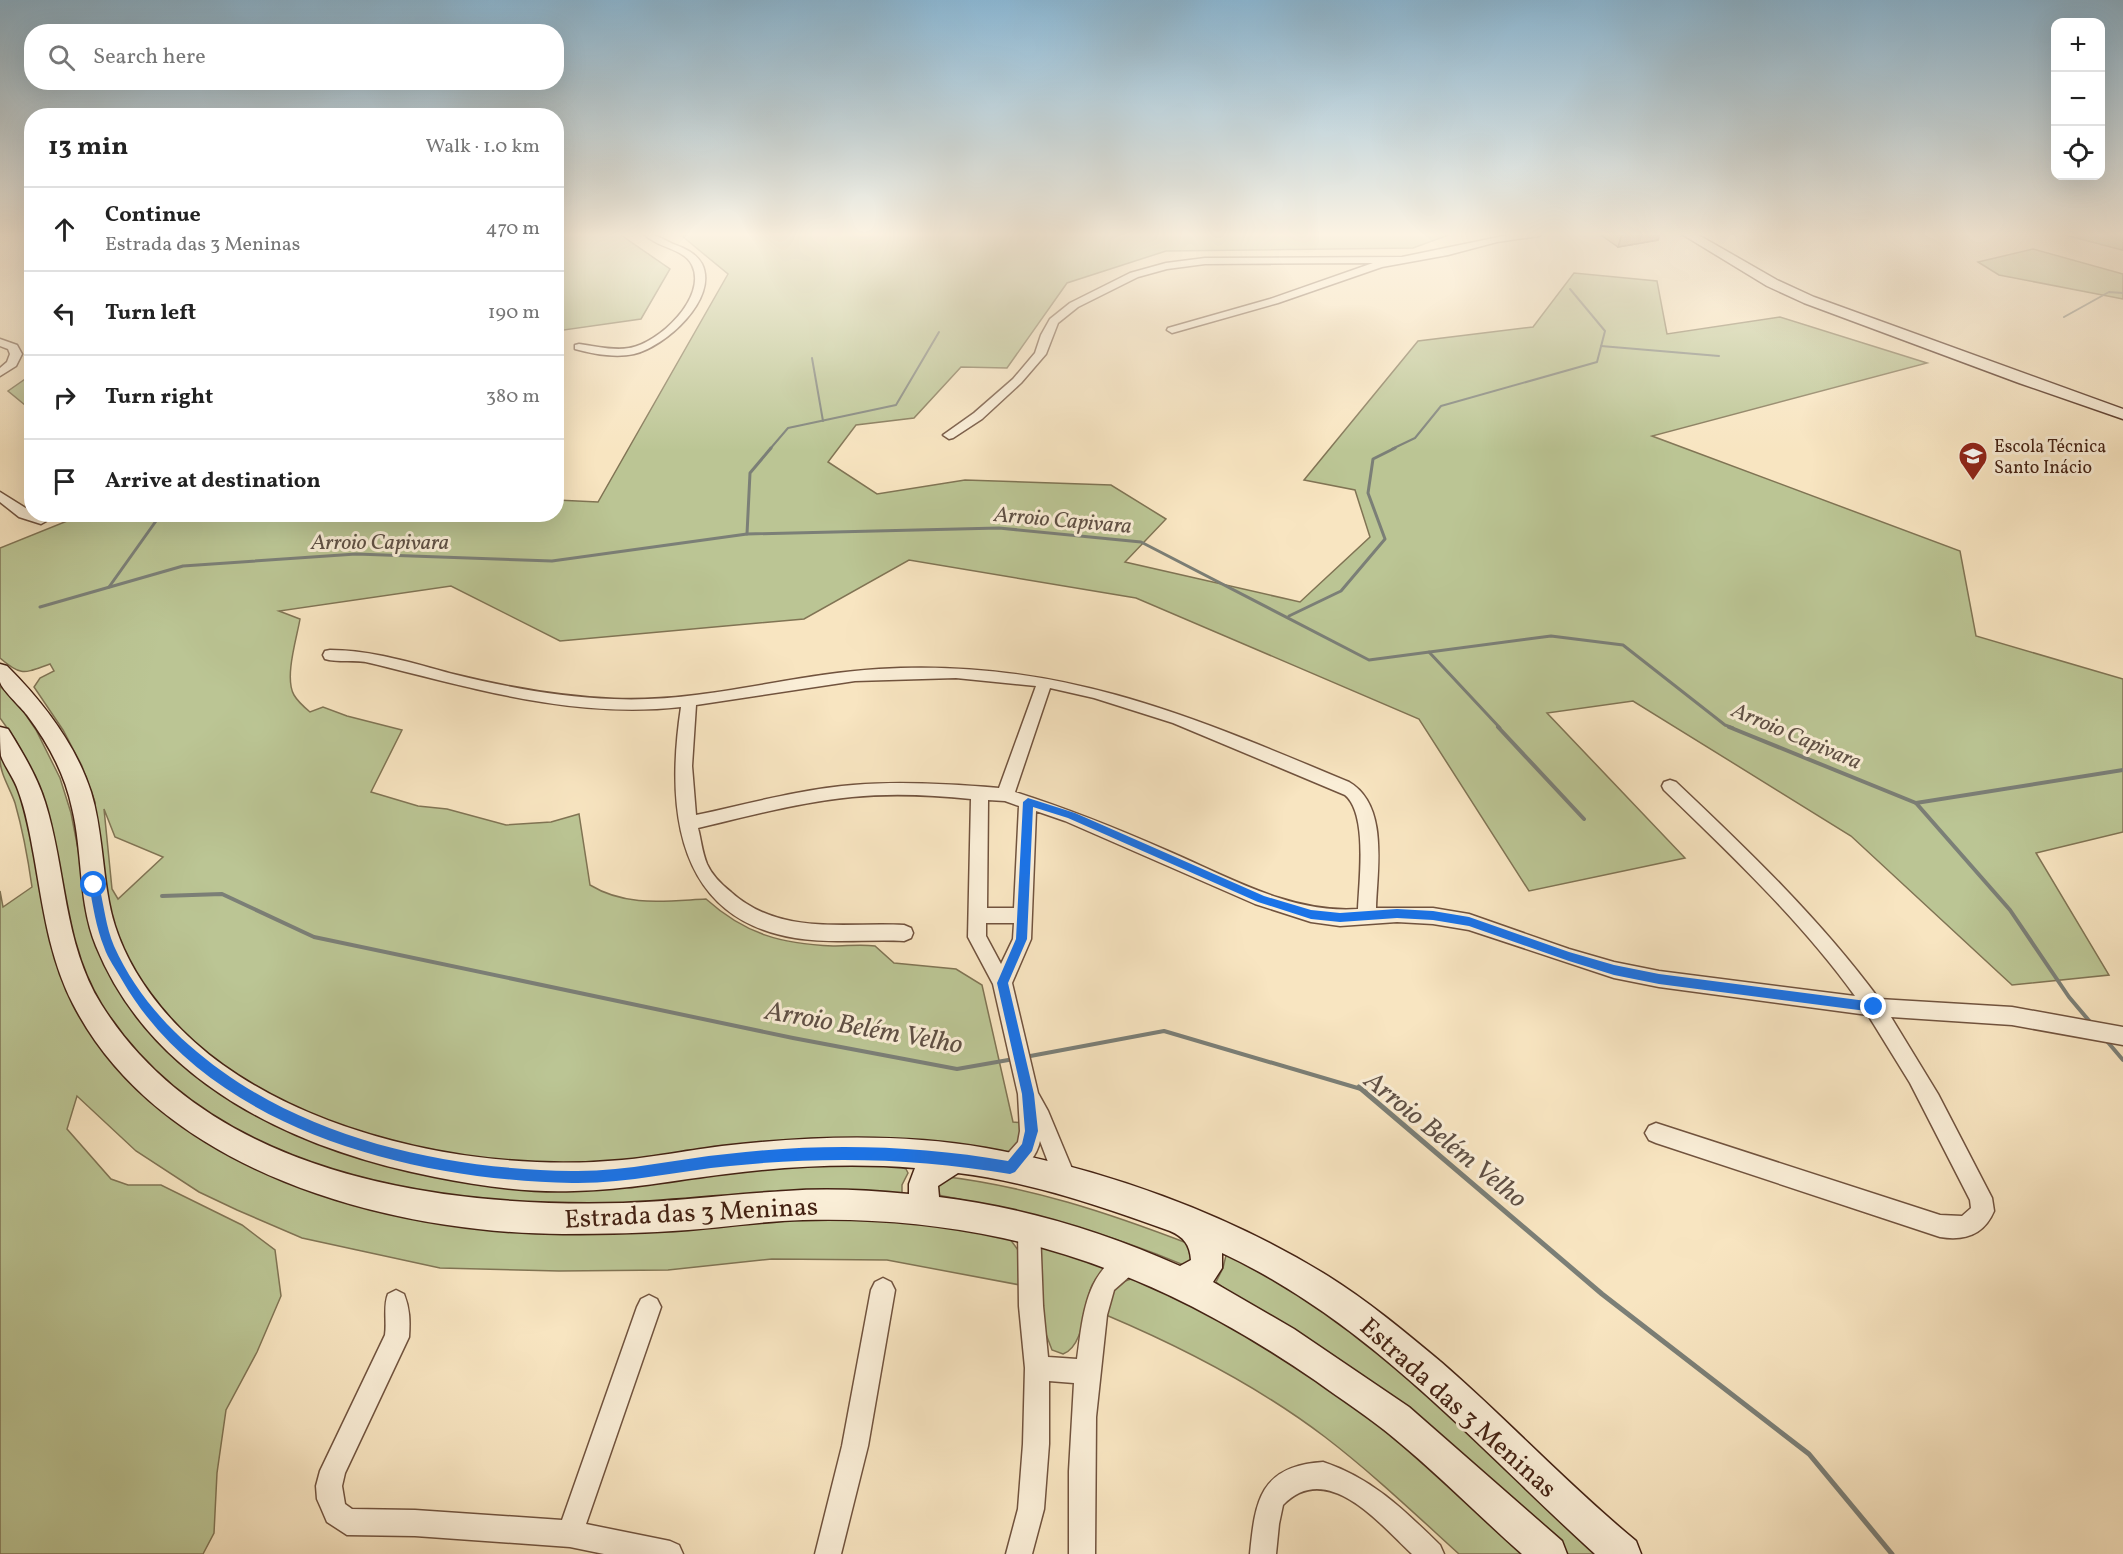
<!DOCTYPE html>
<html lang="en">
<head>
<meta charset="utf-8">
<style>
	body { margin:0; font-family:Vollkorn,serif; background:#f2f2f2; color:#222 }
	.controls { position:absolute; right:18px; top:18px; display:grid; overflow:hidden; border-radius:12px; box-shadow:0 6px 24px #0002 }
	.controls button { width:54px; height:54px; display:grid; place-items:center; padding:0; border:0; border-bottom:2px solid #e0e0e0; background:#fff; color:#222; font:30px sans-serif }
	.stop { position:absolute; width:18px; height:18px; margin:-14px; border:4px solid #1a73e8; border-radius:50%; background:#fff }
	.stop.end { background:#1a73e8; border-color:#fff; box-shadow:0 2px 6px #0008 }
	.list { margin:0; padding:0; list-style:none }
	h2 { display:flex; justify-content:space-between; align-items:center; height:78px; margin:0; padding:0 24px; font-size:26px }
	h2 small { font-size:20px; font-weight:400; color:#767676 }
	.list li { display:grid; grid-template-columns:39px 1fr auto; gap:18px; align-items:center; box-sizing:border-box; height:84px; padding:0 24px; border-top:2px solid #e0e0e0 }
	.list b { display:block; font-size:22px; white-space:nowrap }
	.list p { margin:0; font-size:20px; white-space:nowrap; color:#767676 }
	.list em { font-size:20px; font-style:normal; color:#767676 }
	.icon { flex:none; width:33px; height:33px; fill:none; stroke:currentColor; stroke-width:2; stroke-linecap:round; stroke-linejoin:round }
	.map { position:relative; flex:none; width:2123px; height:1554px; overflow:hidden }
	.search { position:absolute; background:#fff; box-shadow:0 6px 24px #0002; left:24px; top:24px; width:540px; height:66px; display:flex; align-items:center; gap:15px; box-sizing:border-box; padding:0 21px; border-radius:24px; color:#767676; font-size:22px }
	.panel { position:absolute; background:#fff; box-shadow:0 6px 24px #0002; left:24px; top:108px; width:540px; height:414px; border-radius:24px }
	.map>svg:first-child { display:block }
	.green { fill:#bbc594; stroke:#807454; stroke-width:1.5; fill-rule:evenodd }
	.lines { fill:none; stroke-linecap:round; stroke-linejoin:round }
	.stream-far3 { stroke:#7b7f77; stroke-width:2 }
	.stream-far2 { stroke:#7b7f77; stroke-width:3 }
	.stream-far1 { stroke:#7b7f77; stroke-width:4 }
	.stream { stroke:#7b7f77; stroke-width:5 }
	.minor-casing { stroke:#71533e; stroke-width:3 }
	.secondary-casing { stroke:#442213; stroke-width:3 }
	.minor { fill:#faeed7; fill-rule:evenodd }
	.secondary { fill:#faeed7; fill-rule:evenodd }
	.wall { fill:#bb8c69; stroke:#442213; stroke-width:1.5 }
	.shaded-wall { fill:#997255; stroke:#442213; stroke-width:1.5 }
	.route { fill:#1a73e8 }
	.labels { text-anchor:middle; stroke-width:6; stroke-linejoin:round; paint-order:stroke }
	.far-poi-label { font-size:18px; fill:#442213; stroke:#faeed7; text-anchor:start }
	.water-label { font-size:22px; font-style:italic; fill:#5f5045; stroke:#faeed7 }
	.near-street-label { font-size:26px; fill:#442213; stroke:#faeed7 }
	.near-water-label { font-size:27px; font-style:italic; fill:#5f5045; stroke:#faeed7 }
</style>
</head>
<body>
<div class="map">
<svg width="2123" height="1554" viewBox="0 0 2123 1554">
	<rect width="100%" height="100%" fill="#f8e5c1"/>
	<filter id="stains"><feTurbulence type="fractalNoise" baseFrequency=".00333" numOctaves="4"/><feColorMatrix values="0 0 0 0 .2 0 0 0 0 .09 0 0 0 0 .02 0 0 0 .5 -.17"/></filter>
	<radialGradient id="worn" r=".72"><stop offset=".6" stop-color="#630" stop-opacity="0"/><stop offset="1" stop-color="#630" stop-opacity=".3"/></radialGradient>
	<g class="green">
		<polygon points="557,233 618,233 670,269 641,319 557,331"/>
		<path d="M 699,233 L 1454,233 L 1413,248 L 1166,251 L 1067,283 L 1007,368 L 961,367 L 914,418 L 856,425 L 828,462 L 877,494 L 965,480 L 1111,485 L 1166,519 L 1125,562 L 1300,602 L 1370,537 L 1355,490 L 1304,480 L 1418,341 L 1533,327 L 1574,273 L 1657,281 L 1667,334 L 1780,317 L 1927,363 L 1652,436 L 1960,551 L 1976,636 L 2123,679 L 2123,832 L 2036,853 L 2109,975 L 2012,985 L 1851,836 L 1633,701 L 1547,713 L 1685,858 L 1529,891 L 1419,719 L 1136,598 L 909,560 L 804,619 L 560,641 L 451,586 L 279,611 L 300,619 C 297,637 284,678 294,695 C 298,702 304,707 310,712 L 323,707 L 347,716 L 402,730 L 371,792 L 418,806 L 447,809 L 506,825 L 551,822 L 579,814 L 590,885 C 626,907 665,901 706,899 C 745,934 781,944 833,946 C 847,946 861,944 875,946 L 894,963 L 956,969 L 982,985 L 1013,1122 L 1025,1123 L 1017,1152 L 597,1167 L 461,1159 L 337,1127 L 245,1083 L 187,1039 L 140,983 L 112,924 L 94,826 L 95,802 L 82,766 L 63,730 L 34,687 L 40,678 L 54,671 L 50,664 C 24,673 22,677 0,658 L 0,548 L 82,515 L 556,514 L 557,500 L 598,502 L 728,274 L 682,236 ZM 104,809 L 115,837 L 163,857 L 118,899 L 112,889 Z"/>
		<polygon points="2058,233 2123,233 2123,250 2122,250"/>
		<polygon points="2033,249 2123,274 2123,299 1999,275 1978,262"/>
		<polygon points="31,375 31,410 8,391"/>
		<polygon points="0,686 24,712 36,730 60,778 71,813 91,916 154,1034 412,1168 804,1162 901,1167 906,1169 908,1173 902,1185 902,1196 590,1209 436,1198 307,1164 217,1121 153,1073 112,1026 79,966 44,800 29,764 15,739 0,718"/>
		<path d="M 0,759 L 3,759 L 21,785 L 59,972 L 68,993 L 92,1033 L 124,1074 L 161,1108 L 324,1192 L 747,1218 L 892,1217 L 1010,1239 L 1021,1254 L 1020,1285 L 887,1260 L 772,1259 L 668,1270 L 559,1271 L 440,1268 L 302,1238 L 237,1210 L 199,1192 L 136,1151 L 77,1096 L 67,1129 L 111,1179 L 128,1185 L 161,1185 L 242,1225 L 275,1250 L 281,1296 L 257,1352 L 226,1410 L 217,1473 L 214,1533 L 203,1554 L 0,1554 L 0,891 L 3,907 L 32,887 C 28,859 23,831 15,803 C 10,788 0,774 0,759 Z"/>
		<path d="M 940,1176 C 1028,1186 1109,1213 1192,1245 L 1197,1254 L 1186,1266 C 1102,1230 1027,1212 938,1195 L 932,1184 Z"/>
		<path d="M 1039,1243 L 1107,1266 C 1102,1272 1096,1278 1092,1285 C 1084,1302 1085,1346 1063,1354 L 1052,1350 L 1041,1321 Z"/>
		<polygon points="1227,1251 1260,1267 1385,1350 1605,1554 1562,1554 1267,1320 1216,1282 1223,1268"/>
		<path d="M 1131,1279 L 1140,1279 L 1223,1317 L 1334,1387 L 1531,1554 L 1459,1554 C 1415,1514 1372,1473 1325,1437 C 1258,1386 1184,1348 1106,1315 C 1109,1297 1112,1284 1131,1279 Z"/>
	</g>
	<g class="lines">
		<g class="stream-far3">
			<polyline points="2064,317 2109,292 2123,293"/>
			<polyline points="1601,346 1719,356"/>
			<polyline points="812,358 823,421"/>
			<polyline points="770,449 788,428 896,405 939,332"/>
			<polyline points="1392,449 1415,438 1441,406 1597,362 1605,331 1570,289"/>
		</g>
		<g class="stream-far2">
			<polyline points="747,534 750,473 771,448"/>
			<polyline points="109,587 161,514"/>
			<polyline points="40,607 183,566 356,554 552,561 747,534 999,528 1141,542 1369,660 1551,636 1623,645 1725,725 1733,728"/>
			<polyline points="1289,616 1341,591 1385,539 1368,493 1373,459 1395,448"/>
			<polyline points="1429,652 1500,728"/>
		</g>
		<g class="stream-far1">
			<polyline points="1498,727 1584,819"/>
			<polyline points="1729,727 1916,803 2123,770"/>
			<polyline points="1916,803 2010,910 2069,997 2091,1023"/>
			<polyline points="162,896 222,894 314,937 793,1038 957,1069 1014,1059"/>
			<polyline points="2106,1040 2123,1060"/>
			<polyline points="1025,1057 1164,1031 1361,1089"/>
		</g>
		<polyline class="stream" points="1359,1087 1602,1294 1809,1454 1892,1554"/>
		<g class="minor-casing">
			<g id="minor">
				<path d="M 643,233 C 655,233 662,239 673,244 C 684,248 696,253 702,264 C 719,299 665,347 634,354 C 616,358 593,354 575,349 L 575,345 L 579,344 C 595,346 613,351 629,348 C 658,344 708,297 692,265 C 684,248 656,248 643,233 Z"/>
				<polygon points="1518,233 1544,233 1539,236 1497,242 1448,255 1382,267 1278,303 1172,333 1167,330 1168,328 1270,299 1373,263 1205,264 1167,269 1138,277 1078,307 1058,323 1046,354 1021,383 982,419 953,438 949,439 943,435 974,413 1013,379 1035,353 1041,335 1050,319 1070,303 1130,273 1166,263 1205,258 1402,257"/>
				<polygon points="0,339 17,345 22,354 16,366 0,376 0,368 7,362 10,354 8,349 0,346"/>
				<polygon points="0,492 32,512 32,514 38,514 48,520 41,524 19,517 0,502"/>
				<path d="M 330,650 C 372,650 412,663 453,674 C 506,687 559,697 614,699 C 703,703 791,674 879,669 C 1057,658 1189,715 1349,782 C 1389,805 1377,869 1376,908 L 1433,908 L 1469,914 L 1569,949 L 1614,962 L 1659,971 L 1855,996 C 1800,920 1731,855 1664,790 L 1662,786 L 1664,782 L 1670,780 L 1676,782 C 1748,850 1820,919 1879,999 L 2012,1007 L 2123,1027 L 2123,1045 L 2012,1025 L 1891,1017 L 1938,1094 L 1992,1198 L 1994,1211 C 1984,1235 1964,1241 1940,1237 L 1656,1143 L 1649,1140 L 1645,1133 L 1649,1126 L 1656,1123 L 1940,1215 L 1962,1216 L 1971,1208 L 1970,1200 L 1910,1083 L 1868,1015 L 1659,987 L 1614,978 L 1469,930 L 1433,924 L 1397,922 L 1340,926 L 1311,922 L 1255,904 L 1065,821 L 1036,811 L 1031,939 L 1012,983 L 1038,1093 L 1048,1111 L 1078,1183 L 1075,1191 L 1067,1194 L 1059,1191 L 1040,1141 C 1037,1156 1024,1172 1010,1177 L 1002,1174 L 999,1167 L 1002,1160 L 1018,1142 L 1020,1131 L 1018,1094 L 993,984 L 968,937 L 971,799 C 932,795 892,793 852,797 C 800,802 749,816 698,828 C 701,839 702,852 707,864 C 712,875 721,884 731,892 C 780,936 844,922 904,925 L 911,928 L 913,933 L 911,938 L 904,941 C 868,939 831,944 795,938 C 674,918 666,806 681,707 C 573,719 473,688 370,663 C 355,659 339,663 325,659 L 323,655 L 325,651 ZM 956,678 L 1036,686 L 999,788 C 951,784 902,781 853,785 C 801,789 748,804 696,815 L 692,766 L 696,705 L 855,681 ZM 1050,688 L 1094,698 L 1173,723 L 1345,795 C 1368,814 1359,881 1358,909 C 1291,914 1227,876 1168,851 C 1116,828 1068,809 1015,792 ZM 988,800 L 1005,801 L 1019,806 L 1014,908 L 987,908 ZM 986,923 L 1014,923 L 1013,939 L 1001,964 L 986,936 Z"/>
				<path d="M 1029,1218 L 1037,1221 L 1040,1229 L 1043,1306 L 1048,1357 L 1077,1359 C 1083,1317 1085,1268 1130,1250 L 1138,1253 L 1141,1261 L 1138,1269 L 1114,1290 L 1107,1315 L 1096,1417 L 1095,1554 L 1069,1554 L 1069,1471 L 1074,1383 L 1049,1381 L 1049,1444 L 1044,1509 L 1032,1554 L 1006,1554 L 1018,1509 L 1023,1444 L 1025,1368 L 1019,1306 L 1018,1229 L 1021,1221 Z"/>
				<polygon points="883,1278 891,1282 895,1290 868,1446 841,1554 815,1554 842,1446 871,1290 875,1282"/>
				<path d="M 396,1290 L 404,1294 C 410,1309 410,1321 409,1337 L 345,1473 L 342,1486 L 345,1504 L 352,1509 L 415,1510 L 562,1520 L 637,1307 L 641,1299 L 649,1295 L 657,1299 L 661,1307 L 586,1524 L 670,1541 L 679,1545 L 683,1554 L 604,1554 L 570,1547 L 415,1536 L 347,1535 L 327,1522 L 321,1508 L 317,1499 L 316,1486 L 320,1471 L 385,1335 C 387,1322 383,1306 388,1294 Z"/>
				<path d="M 1323,1462 C 1372,1478 1404,1510 1440,1545 L 1444,1554 L 1412,1554 C 1380,1524 1327,1459 1283,1505 L 1279,1524 L 1276,1554 L 1250,1554 C 1255,1501 1260,1466 1323,1462 Z"/>
			</g>
		</g>
		<g class="secondary-casing">
			<g id="secondary">
				<polygon points="1680,233 1695,233 1777,280 1814,297 2123,409 2123,419 2019,383 1804,303 1767,286"/>
				<path d="M 0,664 L 7,666 C 43,702 75,743 91,792 C 102,828 102,866 109,902 C 121,968 170,1027 223,1065 C 331,1142 491,1172 622,1160 C 655,1157 689,1150 722,1146 C 809,1136 900,1133 986,1148 C 1104,1169 1226,1213 1328,1276 C 1368,1301 1405,1332 1441,1362 C 1508,1420 1568,1485 1636,1541 L 1641,1554 L 1595,1554 C 1476,1446 1370,1322 1222,1253 L 1222,1268 L 1213,1282 L 1294,1329 L 1409,1407 L 1562,1541 L 1567,1554 L 1522,1554 C 1479,1516 1438,1474 1394,1438 C 1369,1417 1342,1400 1316,1381 C 1218,1314 1120,1264 1003,1238 C 938,1224 870,1218 803,1220 C 764,1221 726,1227 688,1230 C 647,1233 605,1234 563,1234 C 388,1233 159,1172 73,1004 C 49,957 43,907 34,856 C 30,834 26,811 18,790 C 14,778 5,767 1,756 C 0,747 0,736 0,727 L 8,729 C 22,752 37,776 45,802 C 66,868 63,943 101,1004 C 208,1175 438,1208 623,1203 C 678,1201 731,1194 786,1191 C 827,1188 868,1190 909,1194 L 909,1184 L 915,1168 C 853,1163 788,1166 726,1174 C 675,1180 626,1190 574,1191 C 528,1193 480,1186 435,1177 C 297,1150 152,1084 96,946 C 78,901 83,853 72,808 C 65,774 48,743 27,715 C 21,707 2,690 0,682 C 0,677 0,669 0,664 ZM 958,1173 C 1031,1182 1101,1206 1170,1231 C 1184,1237 1190,1245 1191,1260 L 1180,1266 C 1104,1232 1022,1207 939,1197 L 938,1186 Z"/>
			</g>
		</g>
		<use href="#minor" class="minor"/>
		<use href="#secondary" class="secondary"/>
	</g>
	<polygon class="wall" points="1598,233 1660,233 1658,240 1618,247"/>
	<polygon class="shaded-wall" points="1626,233 1660,233 1658,240 1618,247 1622,234"/>
	<linearGradient id="sky" x2="0" y2="1"><stop stop-color="#8bb8d5"/><stop offset="0.52" stop-color="#fcf3e3"/><stop offset="1" stop-color="#fcf3e3" stop-opacity="0"/></linearGradient>
	<rect width="2123" height="451" fill="url(#sky)"/>
	<path class="route" d="M 1028,798 L 1075,813 L 1264,896 L 1311,910 L 1340,913 L 1397,909 L 1433,911 L 1469,917 L 1569,952 L 1614,965 L 1659,974 L 1874,1002 L 1880,1007 L 1874,1012 L 1659,984 L 1614,975 L 1569,961 L 1469,926 L 1433,920 L 1397,918 L 1340,922 L 1311,919 L 1258,902 L 1068,818 L 1033,807 L 1027,939 L 1008,983 L 1034,1094 L 1038,1131 L 1032,1151 L 1015,1172 L 1010,1174 C 917,1158 824,1156 730,1166 C 677,1171 625,1184 572,1183 C 410,1180 208,1129 122,980 C 116,969 108,959 104,947 C 96,927 93,906 89,885 L 94,881 L 99,885 C 104,906 106,927 114,946 C 131,984 158,1018 189,1045 C 292,1136 437,1169 572,1171 C 624,1172 676,1159 727,1154 C 821,1143 915,1145 1008,1161 L 1022,1144 L 1025,1131 L 1022,1094 L 997,983 L 1016,939 L 1023,802 Z"/>
	<defs>
		<g id="school-pin" transform="scale(1.5)"><path d="M0 17L-7.5 6A9.5 9.5 0 1 1 7.5 6Z" fill="#8f2418" stroke="#faeed7"/><path d="M0-5L7-2L0 1L-7-2ZM-4 1L0 2.5L4 1V4Q0 6-4 4Z" fill="#fff"/></g>
	</defs>
	<g fill-rule="evenodd">
		<use href="#school-pin" x="1973" y="456"/>
	</g>
	<g class="labels">
		<g class="far-poi-label">
			<text x="1994" y="452">Escola Técnica<tspan x="1994" dy="21">Santo Inácio</tspan></text>
		</g>
		<g class="water-label">
			<text transform="translate(1063 519) rotate(5)" y="8">Arroio Capivara</text>
			<text x="380" y="549">Arroio Capivara</text>
			<text transform="translate(1797 735) rotate(23)" y="8">Arroio Capivara</text>
		</g>
		<g class="near-street-label">
			<text transform="translate(691 1212) rotate(-3)" y="9">Estrada das 3 Meninas</text>
			<text transform="translate(1459 1407) rotate(42)" y="9">Estrada das 3 Meninas</text>
		</g>
		<g class="near-water-label">
			<text transform="translate(864 1027) rotate(10)" y="9">Arroio Belém Velho</text>
			<text transform="translate(1446 1139) rotate(39)" y="9">Arroio Belém Velho</text>
		</g>
	</g>
	<rect width="100%" height="100%" filter="url(#stains)"/>
	<rect width="100%" height="100%" fill="url(#worn)"/>
</svg>
<div class="controls">
<button>+</button>
<button>−</button>
<button><svg class="icon" aria-label="locate" viewBox="0 0 24 24"><circle cx="12" cy="12" r="6"/><path d="M12 2v4M12 18v4M2 12h4M18 12h4"/></svg></button>
</div>
<div class="stop" style="left:94px;top:885px"></div>
<div class="stop end" style="left:1874px;top:1007px"></div>
<div class="search"><svg class="icon" aria-label="search" viewBox="0 0 24 24"><circle cx="10" cy="10" r="6"/><path d="M15 15l6 6"/></svg>Search here</div>
<section class="panel">
<h2>13 min<small>Walk · 1.0 km</small></h2>
<ul class="list">
<li><svg class="icon" aria-label="ahead" viewBox="0 0 24 24"><path d="M12 20V5M6 11l6-6 6 6"/></svg><div><b>Continue</b><p>Estrada das 3 Meninas</p></div><em>470 m</em></li>
<li><svg class="icon" aria-label="left" viewBox="0 0 24 24"><path d="M17 20v-9H6M10 6l-5 5 5 5"/></svg><div><b>Turn left</b></div><em>190 m</em></li>
<li><svg class="icon" aria-label="right" viewBox="0 0 24 24"><path d="M7 20v-9h11M14 6l5 5-5 5"/></svg><div><b>Turn right</b></div><em>380 m</em></li>
<li><svg class="icon" aria-label="arrive" viewBox="0 0 24 24"><path d="M6 21V4h12l-3 4 3 4H6"/></svg><div><b>Arrive at destination</b></div></li>
</ul>
</section>
</div>
</body>
</html>
